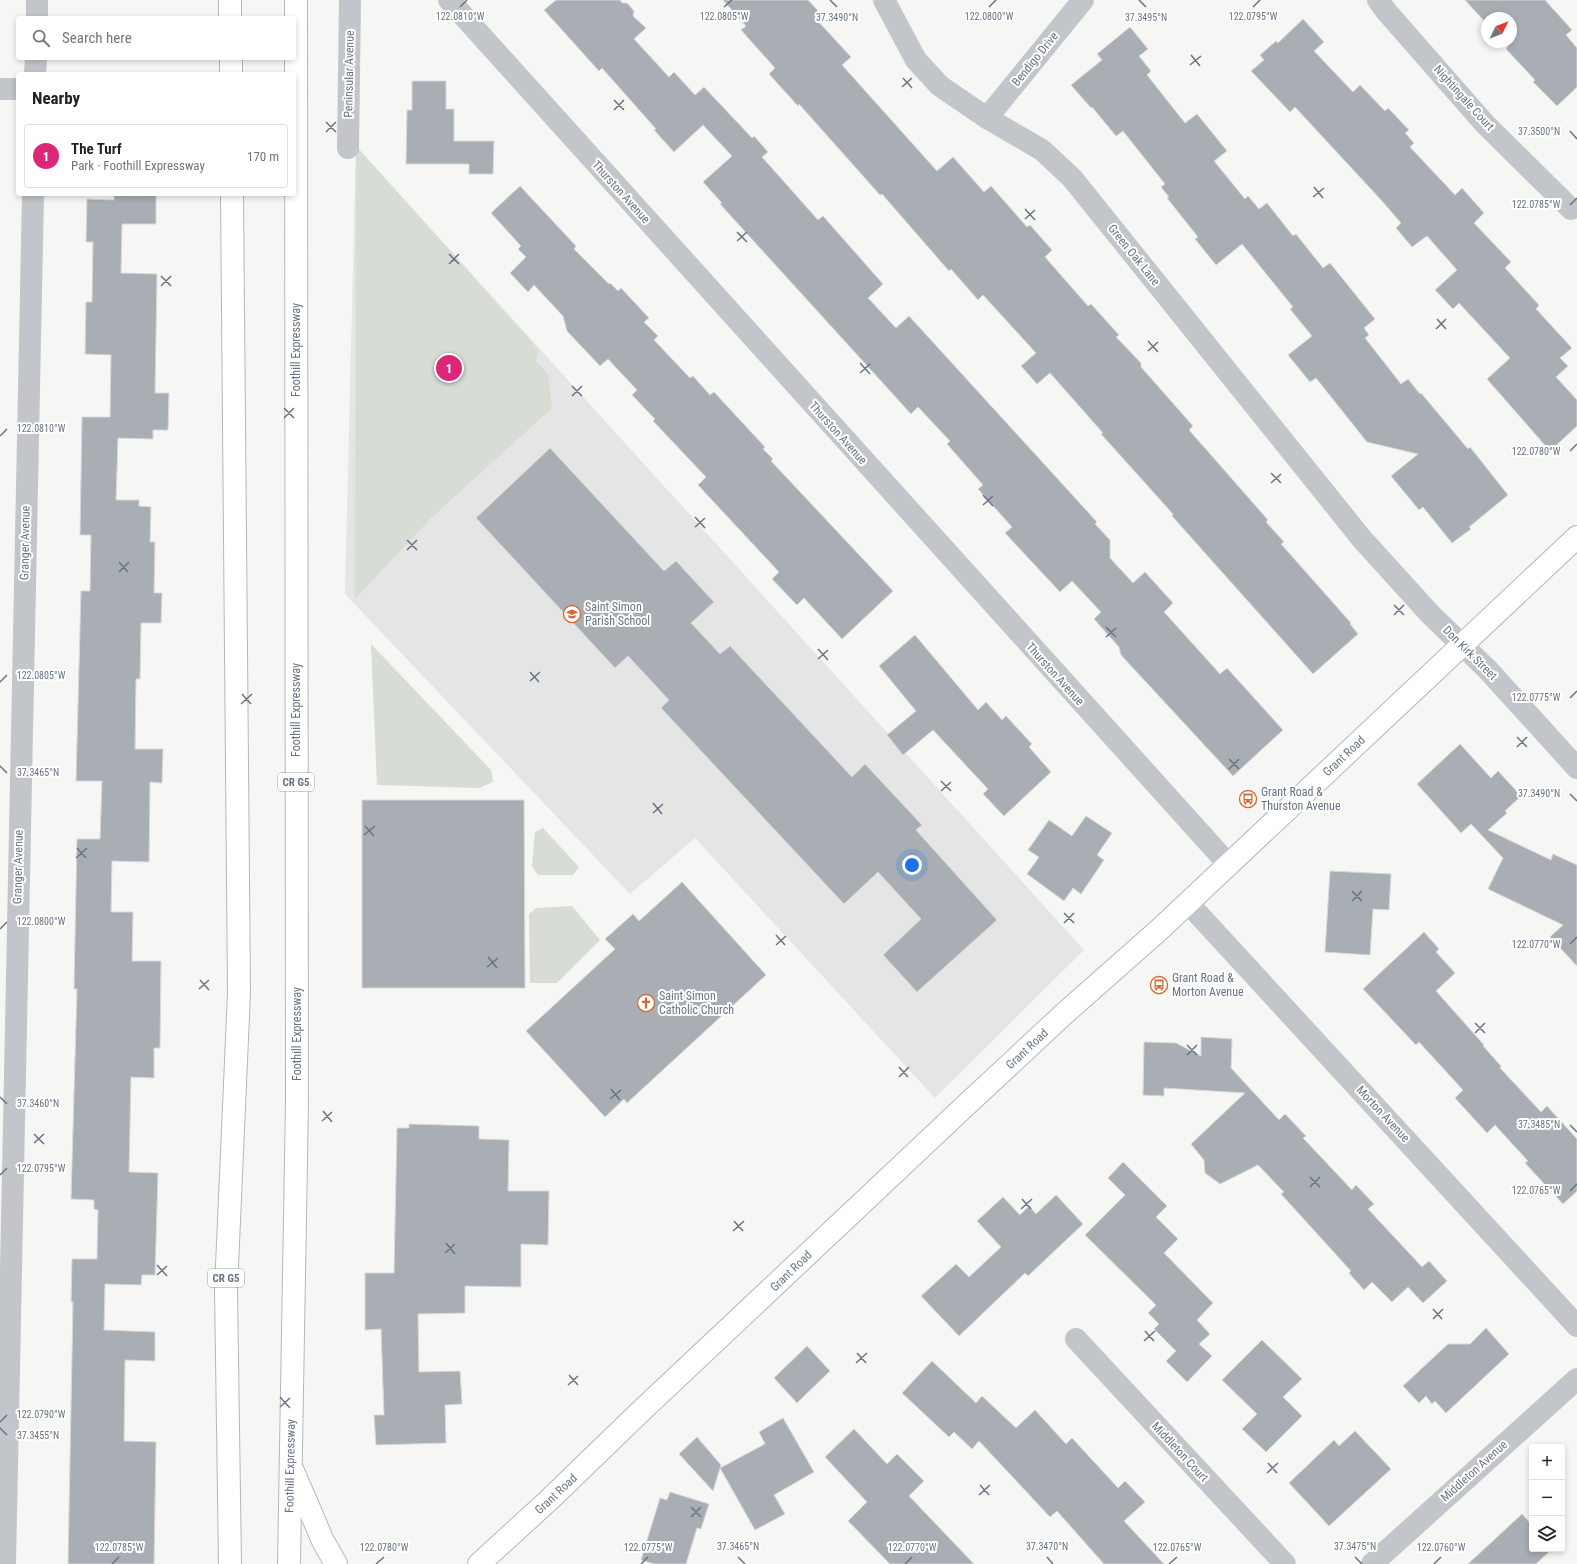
<!DOCTYPE html>
<html lang="en">
<head>
<meta charset="utf-8">
<style>
	body { margin:0; font-family:"Roboto Condensed",sans-serif; background:#f2f2f2; color:#222 }
	.controls { position:absolute; right:12px; bottom:12px; display:grid; overflow:hidden; border-radius:4px; box-shadow:0 2px 6px #0003 }
	.controls button { width:36px; height:36px; display:grid; place-items:center; padding:0; border:0; border-bottom:1px solid #e0e0e0; background:#fff; color:#222; font:20px sans-serif }
	.compass { position:absolute; left:1481px; top:12px; width:36px; height:36px; border-radius:50%; background:#fff; box-shadow:0 2px 6px #0003; rotate:47deg }
	.you { position:absolute; left:912px; top:865px; width:14px; height:14px; margin:-10px; border:3px solid #fff; border-radius:50%; background:#1a73e8; box-shadow:0 0 0 6px #1a73e833 }
	.badge { display:grid; place-items:center; width:26px; height:26px; border-radius:50%; background:#db2777; color:#fff; font-size:13px; font-weight:700 }
	.pin { position:absolute; translate:-50% -50%; border:2px solid #fff; box-shadow:0 1px 4px #0006 }
	.list { margin:0; padding:0; list-style:none }
	h2 { display:flex; justify-content:space-between; align-items:center; height:52px; margin:0; padding:0 16px; font-size:17px }
	h2 small { font-size:13px; font-weight:400; color:#767676 }
	.list li { display:grid; grid-template-columns:26px 1fr auto; gap:12px; align-items:center; box-sizing:border-box; height:64px; margin:0 8px 8px; padding:0 8px; border:1px solid #e0e0e0; border-radius:4px }
	.list b { display:block; font-size:15px; white-space:nowrap }
	.list p { margin:0; font-size:13px; white-space:nowrap; color:#767676 }
	.list em { font-size:13px; font-style:normal; color:#767676 }
	.icon { flex:none; width:22px; height:22px; fill:none; stroke:currentColor; stroke-width:2; stroke-linecap:round; stroke-linejoin:round }
	.map { position:relative; flex:none; width:1577px; height:1564px; overflow:hidden }
	.search { position:absolute; background:#fff; box-shadow:0 2px 6px #0003; left:16px; top:16px; width:280px; height:44px; display:flex; align-items:center; gap:10px; box-sizing:border-box; padding:0 14px; border-radius:4px; color:#767676; font-size:15px }
	.panel { position:absolute; background:#fff; box-shadow:0 2px 6px #0003; left:16px; top:72px; width:280px; height:124px; border-radius:4px }
	.map>svg:first-child { display:block }
	.built { fill:#e4e5e4 }
	.green { fill:#d7ddd5 }
	.building { fill:#a8aeb4; stroke:#d8d8d6 }
	.lines { fill:none; stroke-linecap:round; stroke-linejoin:round }
	.major-casing { stroke:#b4b7bb; stroke-width:24 }
	.highway-casing { stroke:#b5b8bb; stroke-width:24 }
	.minor { stroke:#c2c5c9; stroke-width:22 }
	.major { stroke:#fff; stroke-width:22 }
	.highway { stroke:#fff; stroke-width:22 }
	.ticks { fill:none; stroke:#687482; stroke-width:1.5 }
	.labels { text-anchor:middle; stroke-width:4; stroke-linejoin:round; paint-order:stroke }
	.shield { fill:#fff; stroke:#959ea8; stroke-width:1 }
	.shield-label { font-size:11px; font-weight:bold; fill:#687482 }
	.street-label { font-size:12px; fill:#687482; stroke:#fff }
	.poi-label { font-size:12px; fill:#687482; stroke:#fff; text-anchor:start }
	.ticks-label { font-size:10px; text-anchor:middle; fill:#687482; stroke:#fff; stroke-width:4; stroke-linejoin:round; paint-order:stroke }
</style>
</head>
<body>
<div class="map">
<svg width="1577" height="1564" viewBox="0 0 1577 1564">
	<rect width="100%" height="100%" fill="#f6f6f4"/>
	<polygon class="built" points="356,146 1084,950 935,1098 695,838 630,894 345,594"/>
	<g class="green">
		<polygon points="356,146 539,350 536,361 548,374 552,408 430,519 355,599"/>
		<polygon points="371,644 491,770 493,782 479,788 377,785"/>
		<polygon points="543,828 579,867 573,875 538,875 532,866 535,832"/>
		<polygon points="572,906 600,940 557,983 530,983 529,914 536,908"/>
	</g>
	<g class="building">
		<polygon points="556,0 620,0 622,3 627,3 634,11 633,16 646,28 634,39 669,77 674,72 695,95 704,87 752,138 754,136 768,152 762,157 818,220 823,216 883,284 868,298 896,328 909,316 1097,522 1095,524 1110,540 1110,558 1133,583 1145,572 1173,603 1164,612 1220,674 1227,668 1283,730 1233,776 1121,655 1119,647 1094,619 1101,612 1072,581 1060,592 1005,533 1012,527 978,489 983,485 947,444 950,441 918,407 911,414 720,204 722,203 703,182 732,156 703,125 674,152 654,130 656,129 602,68 599,71 544,10"/>
		<polygon points="723,0 808,0 821,14 816,19 851,57 842,65 937,171 953,157 984,192 991,186 1027,227 1030,225 1052,250 1045,257 1088,306 1091,304 1119,335 1116,337 1141,363 1141,367 1193,426 1189,430 1268,520 1266,522 1284,542 1281,544 1351,623 1350,624 1358,634 1313,674 1172,516 1173,514 1101,434 1103,433 1050,373 1037,384 1021,366 1036,353 983,295 978,300 951,269 949,271 882,194 880,195 799,104 798,106 769,74 775,68 741,30 746,26"/>
		<polygon points="1465,0 1545,0 1572,30 1566,35 1577,48 1577,87 1557,106 1533,82 1535,80 1506,49 1508,46 1504,42 1511,42 1511,18 1487,18 1487,24"/>
		<polygon points="1303,19 1324,42 1314,51 1353,92 1360,85 1385,111 1388,108 1409,130 1405,133 1414,143 1410,147 1455,195 1462,188 1484,213 1474,223 1511,262 1505,268 1539,305 1536,309 1572,348 1560,358 1568,366 1556,377 1577,400 1577,426 1550,451 1487,379 1510,358 1459,303 1453,309 1435,290 1457,270 1427,236 1412,247 1396,228 1401,223 1383,202 1295,107 1290,112 1251,71 1264,60 1260,55 1276,41 1278,43"/>
		<polygon points="1130,27 1148,49 1139,56 1151,71 1147,75 1185,123 1197,114 1227,151 1214,161 1245,199 1248,196 1259,209 1267,203 1293,236 1296,234 1323,268 1330,263 1375,319 1364,328 1369,335 1365,338 1401,384 1408,379 1420,394 1421,393 1468,449 1470,447 1508,495 1469,527 1471,529 1452,543 1423,507 1419,510 1391,476 1418,454 1367,442 1316,378 1310,382 1288,355 1312,336 1290,309 1293,307 1242,244 1216,265 1195,239 1198,237 1167,198 1169,197 1161,187 1165,184 1123,131 1116,136 1092,107 1091,108 1071,85 1102,60 1097,54"/>
		<polygon points="412,81 446,81 446,109 454,109 454,141 494,141 493,174 469,174 469,164 406,164 407,110 412,110"/>
		<polygon points="520,186 576,246 574,249 609,284 610,283 618,291 621,288 649,318 644,322 658,336 654,340 690,378 693,376 710,395 714,392 765,447 763,449 773,459 771,461 893,591 842,639 804,598 797,605 772,579 779,572 698,485 706,477 653,421 655,419 632,395 637,390 608,359 600,366 567,331 563,316 534,285 528,292 510,273 526,257 518,249 521,246 491,213"/>
		<polygon points="114,194 156,194 156,224 122,224 121,273 157,274 155,393 169,393 168,430 153,430 153,439 118,438 116,500 139,500 139,506 151,507 150,542 155,542 154,593 162,593 161,623 141,623 140,679 136,679 135,749 163,749 162,783 150,782 149,862 112,861 111,912 133,912 132,961 161,961 160,1048 154,1048 154,1078 131,1077 129,1172 158,1173 155,1275 142,1275 141,1285 105,1284 104,1330 155,1332 155,1361 125,1360 124,1441 156,1442 154,1564 68,1564 73,1302 71,1302 72,1259 97,1259 98,1210 94,1209 94,1200 71,1199 77,989 74,989 77,839 100,839 102,781 76,781 81,591 90,591 91,535 80,535 82,417 110,417 111,355 85,354 86,302 92,302 93,242 86,242 87,199 114,200"/>
		<polygon points="550,448 664,571 676,561 714,602 691,623 720,654 730,646 852,777 865,764 922,825 916,830 997,920 917,992 883,955 921,919 878,872 844,904 661,708 669,700 628,656 615,668 476,518"/>
		<polygon points="915,635 978,710 986,702 1002,720 1006,716 1032,744 1029,747 1051,772 1004,816 983,794 988,789 933,730 903,755 887,735 916,711 879,666"/>
		<polygon points="1460,744 1491,778 1498,771 1521,796 1505,811 1507,813 1488,830 1551,860 1553,854 1577,865 1577,966 1550,937 1563,925 1488,889 1503,858 1471,824 1461,833 1417,784"/>
		<polygon points="362,800 524,800 525,988 362,988"/>
		<polygon points="1086,816 1112,833 1097,855 1104,860 1081,894 1073,888 1064,901 1027,874 1039,857 1028,850 1049,820 1072,836"/>
		<polygon points="1330,871 1391,874 1389,910 1373,909 1370,955 1325,952"/>
		<polygon points="682,882 766,975 627,1103 624,1099 605,1117 526,1031 615,949 605,939 633,914 639,921"/>
		<polygon points="1424,932 1439,949 1436,952 1455,973 1436,991 1484,1045 1483,1046 1501,1066 1500,1068 1541,1112 1547,1106 1577,1139 1577,1191 1563,1204 1525,1163 1528,1161 1495,1125 1487,1133 1455,1098 1463,1090 1419,1042 1416,1045 1363,989"/>
		<polygon points="1201,1037 1232,1039 1231,1068 1279,1120 1285,1114 1306,1136 1303,1138 1352,1190 1356,1185 1374,1204 1368,1209 1422,1267 1429,1261 1447,1281 1423,1303 1408,1287 1392,1302 1372,1282 1364,1290 1349,1273 1351,1271 1281,1194 1284,1192 1258,1165 1220,1184 1205,1173 1204,1160 1191,1144 1245,1093 1164,1088 1164,1096 1143,1095 1144,1042 1176,1043 1201,1056"/>
		<polygon points="409,1124 479,1126 479,1139 509,1140 508,1191 549,1191 548,1245 521,1244 521,1287 465,1286 465,1313 418,1314 419,1372 460,1371 462,1404 445,1405 446,1443 376,1445 374,1415 384,1415 381,1329 365,1330 365,1273 394,1273 397,1128 409,1128"/>
		<polygon points="1123,1162 1167,1206 1156,1217 1178,1239 1164,1253 1213,1303 1197,1320 1210,1334 1199,1344 1212,1356 1187,1382 1166,1361 1176,1351 1154,1329 1159,1324 1148,1313 1156,1305 1085,1235 1125,1195 1108,1178"/>
		<polygon points="1056,1195 1083,1224 1028,1276 1025,1273 959,1336 921,1296 956,1264 969,1277 1001,1247 977,1221 1003,1197 1020,1215 1029,1206 1036,1214"/>
		<polygon points="1486,1328 1509,1354 1446,1413 1435,1401 1432,1404 1426,1396 1419,1403 1403,1386 1448,1344 1470,1344"/>
		<polygon points="1262,1340 1302,1379 1283,1397 1302,1416 1266,1452 1242,1429 1257,1414 1222,1380"/>
		<polygon points="807,1346 830,1371 797,1403 774,1378"/>
		<polygon points="932,1361 976,1403 982,1396 1016,1428 1035,1410 1066,1444 1072,1438 1118,1488 1125,1481 1145,1502 1124,1521 1164,1564 1104,1564 1057,1511 1050,1517 979,1441 972,1449 954,1432 949,1437 902,1393"/>
		<polygon points="783,1418 814,1472 774,1495 785,1514 755,1530 720,1468 765,1444 759,1432"/>
		<polygon points="854,1429 887,1464 897,1454 924,1481 909,1496 974,1564 890,1564 848,1521 867,1502 825,1457"/>
		<polygon points="1355,1431 1391,1469 1329,1526 1289,1483 1334,1440 1339,1446"/>
		<polygon points="697,1437 721,1465 713,1491 679,1454"/>
		<polygon points="670,1492 709,1504 701,1529 697,1528 686,1564 654,1564 641,1560 660,1498 667,1500"/>
		<polygon points="1522,1514 1532,1525 1532,1549 1552,1549 1536,1564 1468,1564"/>
	</g>
	<g class="lines">
		<g class="major-casing">
			<polyline id="major" points="479,1564 549,1500 639,1413 963,1108 1065,1013 1159,930 1577,537"/>
		</g>
		<g class="highway-casing">
			<g id="highway">
				<polyline points="230,0 230,18"/>
				<polyline points="231,58 231,74"/>
				<polyline points="293,1471 323,1541 336,1564"/>
				<polyline points="230,1564 226,1289 239,993 232,194"/>
				<polyline points="289,1564 297,1102 296,0"/>
			</g>
		</g>
		<g class="minor">
			<polyline points="449,0 1229,865"/>
			<polyline points="884,0 916,60 940,86 987,118 1042,150 1072,178 1362,539 1430,614 1488,670 1577,768"/>
			<polyline points="1378,0 1386,11 1485,124 1571,209"/>
			<polyline points="37,18 37,0"/>
			<polyline points="35,74 36,58"/>
			<polyline points="0,89 18,89"/>
			<polyline points="987,118 1083,0"/>
			<polyline points="348,148 350,0"/>
			<polyline points="1188,903 1577,1326"/>
			<polyline points="1076,1339 1285,1564"/>
			<polyline points="5,1564 33,194"/>
			<polyline points="1372,1564 1577,1379"/>
		</g>
		<use href="#major" class="major"/>
		<use href="#highway" class="highway"/>
	</g>
	<path class="ticks" d="M 830,0 L 837,7M 1139,0 L 1146,7M 460,7 L 467,0M 724,7 L 732,0M 989,7 L 996,0M 1253,7 L 1260,0M 1191,55 L 1200,66M 1190,65 L 1201,56M 903,78 L 912,88M 902,87 L 912,78M 614,100 L 624,110M 614,110 L 624,100M 326,122 L 336,132M 1570,131 L 1577,139M 326,132 L 336,122M 1314,187 L 1323,198M 1313,197 L 1324,188M 1570,205 L 1577,198M 1025,209 L 1035,220M 1025,219 L 1035,210M 737,232 L 747,242M 737,241 L 747,232M 449,254 L 459,264M 449,264 L 459,254M 161,276 L 171,286M 161,286 L 171,276M 1437,319 L 1446,329M 1436,329 L 1446,319M 1148,341 L 1158,352M 1148,351 L 1158,342M 860,363 L 870,374M 860,373 L 870,364M 572,386 L 582,396M 572,396 L 582,386M 284,408 L 294,418M 284,418 L 294,408M 0,436 L 7,429M 1570,451 L 1577,444M 1271,473 L 1281,483M 1271,483 L 1281,474M 983,495 L 993,506M 983,505 L 993,496M 695,517 L 705,528M 695,527 L 705,518M 407,540 L 417,550M 407,550 L 417,540M 119,562 L 128,572M 119,572 L 129,562M 1394,605 L 1404,615M 1394,615 L 1404,605M 1106,627 L 1116,637M 1106,637 L 1116,628M 818,649 L 828,660M 818,659 L 828,650M 530,672 L 539,682M 530,681 L 540,672M 0,682 L 7,675M 242,694 L 251,704M 1570,698 L 1577,691M 241,704 L 252,694M 1517,737 L 1527,747M 1517,747 L 1527,737M 1229,759 L 1239,769M 0,766 L 7,773M 1229,769 L 1239,759M 941,781 L 951,791M 941,791 L 951,782M 1570,794 L 1577,801M 653,803 L 662,814M 653,813 L 663,804M 365,826 L 374,836M 364,835 L 375,826M 77,848 L 86,858M 76,858 L 87,848M 1352,891 L 1362,901M 1352,901 L 1362,891M 1064,913 L 1074,923M 1064,923 L 1074,913M 0,929 L 7,922M 776,935 L 785,945M 1570,944 L 1577,937M 776,945 L 786,936M 488,957 L 497,968M 487,967 L 498,958M 200,980 L 209,990M 199,989 L 209,980M 1475,1023 L 1485,1033M 1475,1033 L 1485,1023M 1187,1045 L 1197,1055M 1187,1055 L 1197,1045M 899,1067 L 908,1077M 899,1077 L 909,1067M 611,1089 L 620,1100M 0,1097 L 7,1104M 610,1099 L 621,1090M 323,1111 L 332,1122M 322,1121 L 332,1112M 1570,1125 L 1577,1132M 34,1134 L 44,1144M 34,1143 L 44,1134M 0,1175 L 7,1168M 1310,1177 L 1320,1187M 1310,1187 L 1320,1177M 1570,1191 L 1577,1184M 1022,1199 L 1031,1209M 1021,1209 L 1032,1199M 734,1221 L 743,1231M 733,1231 L 744,1221M 446,1243 L 455,1254M 445,1253 L 455,1244M 157,1265 L 167,1276M 157,1275 L 167,1266M 1433,1309 L 1442,1319M 1433,1319 L 1443,1309M 1145,1331 L 1154,1341M 1144,1341 L 1155,1331M 857,1353 L 866,1363M 856,1363 L 867,1353M 569,1375 L 578,1385M 568,1385 L 578,1376M 280,1397 L 290,1408M 280,1407 L 290,1398M 0,1422 L 7,1415M 0,1428 L 7,1435M 1268,1463 L 1277,1473M 1267,1473 L 1278,1463M 980,1485 L 989,1495M 979,1495 L 990,1485M 691,1507 L 701,1517M 691,1517 L 701,1507M 738,1557 L 745,1564M 1047,1557 L 1053,1564M 1355,1557 L 1362,1564M 112,1564 L 119,1557M 376,1564 L 384,1557M 641,1564 L 648,1557M 905,1564 L 912,1557M 1169,1564 L 1177,1557M 1434,1564 L 1441,1557"/>
	<defs>
		<g id="school-ring" transform="scale(0.9)"><circle r="9.5" fill="#fff" stroke="#d46936" stroke-width="1.5"/><path d="M0-5L7-2L0 1L-7-2ZM-4 1L0 2.5L4 1V4Q0 6-4 4Z" fill="#d46936"/></g>
		<g id="bus-ring" transform="scale(0.9)"><circle r="9.5" fill="#fff" stroke="#d46936" stroke-width="1.5"/><path d="M-5-6H5V4H4V6H2V4H-2V6H-4V4H-5ZM-3.5-4V0h7V-4ZM-3.5 1.2v1.5H-2V1.2ZM2 1.2v1.5H3.5V1.2Z" fill="#d46936"/></g>
		<g id="church-ring" transform="scale(0.9)"><circle r="9.5" fill="#fff" stroke="#d46936" stroke-width="1.5"/><path d="M-1.2-6h2.4v3.5h3.3v2.4h-3.3V6h-2.4V-.1h-3.3v-2.4h3.3Z" fill="#d46936"/></g>
	</defs>
	<g fill-rule="evenodd">
		<use href="#school-ring" x="572" y="614"/>
		<use href="#bus-ring" x="1248" y="799"/>
		<use href="#bus-ring" x="1159" y="985"/>
		<use href="#church-ring" x="646" y="1003"/>
	</g>
	<g class="labels">
		<g class="shield">
			<rect x="278" y="773" width="36" height="18" rx="3"/>
			<rect x="208" y="1269" width="36" height="18" rx="3"/>
		</g>
		<g class="shield-label">
			<text x="296" y="786">CR G5</text>
			<text x="226" y="1282">CR G5</text>
		</g>
		<g class="street-label">
			<text transform="translate(1035 59) rotate(-51)" y="4">Bendigo Drive</text>
			<text transform="translate(349 74) rotate(-89)" y="4">Peninsular Avenue</text>
			<text transform="translate(1464 98) rotate(48)" y="4">Nightingale Court</text>
			<text transform="translate(621 192) rotate(48)" y="4">Thurston Avenue</text>
			<text transform="translate(1134 255) rotate(51)" y="4">Green Oak Lane</text>
			<text transform="translate(296 350) rotate(-90)" y="4">Foothill Expressway</text>
			<text transform="translate(838 433) rotate(48)" y="4">Thurston Avenue</text>
			<text transform="translate(25 543) rotate(-89)" y="4">Granger Avenue</text>
			<text transform="translate(1470 653) rotate(45)" y="4">Don Kirk Street</text>
			<text transform="translate(1055 674) rotate(48)" y="4">Thurston Avenue</text>
			<text transform="translate(296 710) rotate(-90)" y="4">Foothill Expressway</text>
			<text transform="translate(1344 756) rotate(-43)" y="4">Grant Road</text>
			<text transform="translate(18 867) rotate(-89)" y="4">Granger Avenue</text>
			<text transform="translate(297 1034) rotate(-90)" y="4">Foothill Expressway</text>
			<text transform="translate(1027 1049) rotate(-43)" y="4">Grant Road</text>
			<text transform="translate(1383 1114) rotate(47)" y="4">Morton Avenue</text>
			<text transform="translate(791 1271) rotate(-44)" y="4">Grant Road</text>
			<text transform="translate(1180 1452) rotate(47)" y="4">Middleton Court</text>
			<text transform="translate(290 1466) rotate(-89)" y="4">Foothill Expressway</text>
			<text transform="translate(1474 1471) rotate(-42)" y="4">Middleton Avenue</text>
			<text transform="translate(556 1494) rotate(-43)" y="4">Grant Road</text>
		</g>
		<g class="poi-label">
			<text x="585" y="611">Saint Simon<tspan x="585" dy="14">Parish School</tspan></text>
			<text x="1261" y="796">Grant Road &amp;<tspan x="1261" dy="14">Thurston Avenue</tspan></text>
			<text x="1172" y="982">Grant Road &amp;<tspan x="1172" dy="14">Morton Avenue</tspan></text>
			<text x="659" y="1000">Saint Simon<tspan x="659" dy="14">Catholic Church</tspan></text>
		</g>
	</g>
	<g class="ticks-label">
		<text x="460" y="20">122.0810°W</text>
		<text x="724" y="20">122.0805°W</text>
		<text x="989" y="20">122.0800°W</text>
		<text x="1253" y="20">122.0795°W</text>
		<text x="837" y="21">37.3490°N</text>
		<text x="1146" y="21">37.3495°N</text>
		<text x="1539" y="135">37.3500°N</text>
		<text x="1536" y="208">122.0785°W</text>
		<text x="41" y="432">122.0810°W</text>
		<text x="1536" y="455">122.0780°W</text>
		<text x="41" y="679">122.0805°W</text>
		<text x="1536" y="701">122.0775°W</text>
		<text x="38" y="776">37.3465°N</text>
		<text x="1539" y="797">37.3490°N</text>
		<text x="41" y="925">122.0800°W</text>
		<text x="1536" y="948">122.0770°W</text>
		<text x="38" y="1107">37.3460°N</text>
		<text x="1539" y="1128">37.3485°N</text>
		<text x="41" y="1172">122.0795°W</text>
		<text x="1536" y="1194">122.0765°W</text>
		<text x="41" y="1418">122.0790°W</text>
		<text x="38" y="1439">37.3455°N</text>
		<text x="738" y="1550">37.3465°N</text>
		<text x="1047" y="1550">37.3470°N</text>
		<text x="1355" y="1550">37.3475°N</text>
		<text x="119" y="1551">122.0785°W</text>
		<text x="384" y="1551">122.0780°W</text>
		<text x="648" y="1551">122.0775°W</text>
		<text x="912" y="1551">122.0770°W</text>
		<text x="1177" y="1551">122.0765°W</text>
		<text x="1441" y="1551">122.0760°W</text>
	</g>
</svg>
<div class="controls">
<button>+</button>
<button>−</button>
<button><svg class="icon" aria-label="layers" viewBox="0 0 24 24"><path d="M12 4l9 5-9 5-9-5zM3 14l9 5 9-5"/></svg></button>
</div>
<svg class="compass" viewBox="-18 -18 36 36"><path d="M0-13l5 13h-10z" fill="#e53935"/><path d="M0 13l5-13h-10z" fill="#767676"/></svg>
<div class="you"></div>
<div class="pin badge" style="left:449px;top:368px">1</div>
<div class="search"><svg class="icon" aria-label="search" viewBox="0 0 24 24"><circle cx="10" cy="10" r="6"/><path d="M15 15l6 6"/></svg>Search here</div>
<section class="panel">
<h2>Nearby<small></small></h2>
<ul class="list">
<li><span class="badge">1</span><div><b>The Turf</b><p>Park · Foothill Expressway</p></div><em>170 m</em></li>
</ul>
</section>
</div>
</body>
</html>
